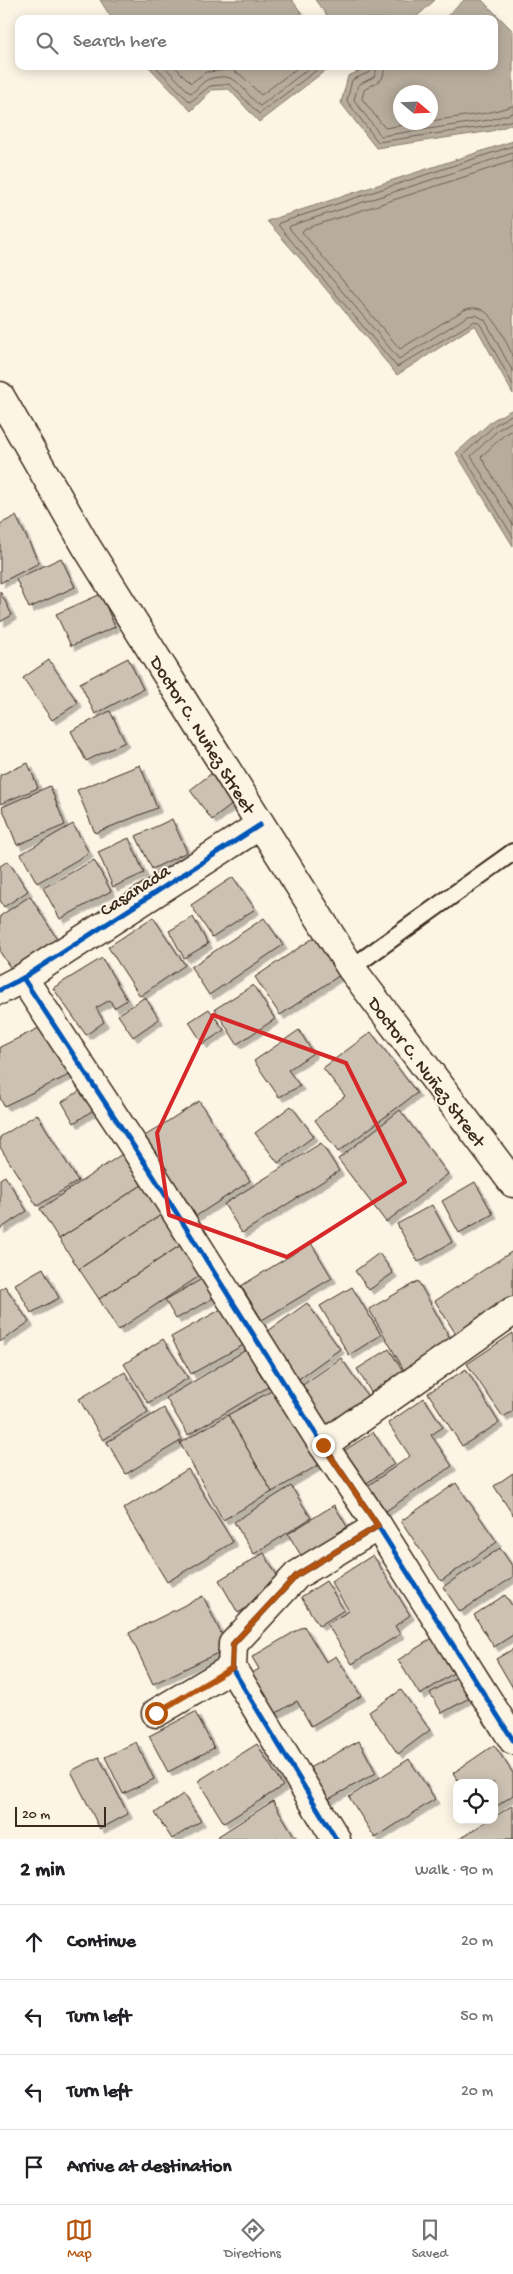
<!DOCTYPE html>
<html lang="en">
<head>
<meta charset="utf-8">
<style>
	body { margin:0; font-family:"Gochi Hand",sans-serif; background:#f6f6f6; color:#202124 }
	.controls { position:absolute; right:15px; bottom:15px; display:grid; overflow:hidden; border-radius:10px; box-shadow:0 2px 12px #0003 }
	.controls button { width:45px; height:45px; display:grid; place-items:center; padding:0; border:0; border-bottom:1px solid #e0e0e0; background:#fff; color:#202124; font:25px sans-serif }
	.compass { position:absolute; left:393px; top:85px; width:45px; height:45px; border-radius:50%; background:#fff; box-shadow:0 2px 12px #0003; rotate:109deg }
	.scale { position:absolute; left:15px; bottom:12px; width:91px; box-sizing:border-box; padding-left:5px; border:2px solid #3b2a1e; border-top:0; font-size:14px; line-height:18px; white-space:nowrap; color:#3b2a1e; -webkit-text-stroke:4px #fcf5e5; paint-order:stroke }
	.stop { position:absolute; width:15px; height:15px; margin:-11px; border:4px solid #b45309; border-radius:50%; background:#fff }
	.stop.end { background:#b45309; border-color:#fff; box-shadow:0 1px 5px #0008 }
	.list { margin:0; padding:0; list-style:none }
	h2 { display:flex; justify-content:space-between; align-items:center; height:65px; margin:0; padding:0 20px; font-size:21px }
	h2 small { font-size:16px; font-weight:400; color:#757577 }
	.list li { display:grid; grid-template-columns:32px 1fr auto; gap:15px; align-items:center; box-sizing:border-box; height:75px; padding:0 20px; border-top:1px solid #e0e0e0 }
	.list b { display:block; font-size:19px; white-space:nowrap }
	.list em { font-size:16px; font-style:normal; color:#757577 }
	.icon { flex:none; width:28px; height:28px; fill:none; stroke:currentColor; stroke-width:2; stroke-linecap:round; stroke-linejoin:round }
	.map { position:relative; flex:none; width:513px; height:1839px; overflow:hidden }
	.search { position:absolute; background:#fff; box-shadow:0 2px 12px #0003; left:15px; right:15px; top:15px; height:55px; display:flex; align-items:center; gap:12px; box-sizing:border-box; padding:0 18px; border-radius:10px; color:#757577; font-size:19px }
	.sheet { height:365px; background:#fff }
	nav { display:flex; justify-content:space-around; align-items:center; box-sizing:border-box; height:70px; border-top:1px solid #e0e0e0; background:#fff; font-size:14px; color:#757577 }
	nav a { display:grid; justify-items:center; gap:2px }
	nav .on { color:#b45309 }
	.map>svg:first-child { display:block }
	.water { fill:#b7ad9e; stroke:#85796b; fill-rule:evenodd }
	.lines { fill:none; stroke-linecap:round; stroke-linejoin:round }
	.shore { stroke:#6d5e51; stroke-width:1 }
	.building { fill:#ccc2b3; stroke:#3b2a1e; filter:url(#shadow) }
	.lane-casing { stroke:#3b2a1e; stroke-width:20 }
	.street-casing { stroke:#3b2a1e; stroke-width:31 }
	.secondary-casing { stroke:#3b2a1e; stroke-width:31 }
	.lane { stroke:#fcf5e5; stroke-width:16 }
	.street { stroke:#fcf5e5; stroke-width:28 }
	.secondary { stroke:#fcf5e5; stroke-width:28 }
	.cycleway-casing { stroke:#fcf5e5; stroke-width:8 }
	.cycleway { stroke:#0057b8; stroke-width:5 }
	.route { stroke:#b45309; stroke-width:6 }
	.marked { fill:none; stroke:#d62828; stroke-width:4; stroke-linejoin:round }
	.labels { text-anchor:middle; stroke-width:4; stroke-linejoin:round; paint-order:stroke }
	.street-label { font-size:19px; fill:#3b2a1e; stroke:#fcf5e5 }
</style>
</head>
<body>
<div class="map">
<svg width="513" height="1839" viewBox="0 0 513 1839">
	<defs>
		<filter id="shadow"><feDropShadow dx="4.5" dy="4.5" stdDeviation="0" flood-color="#0004"/></filter>
	</defs>
	<rect width="100%" height="100%" fill="#fcf5e5"/>
	<filter id="ink" filterUnits="userSpaceOnUse"><feTurbulence type="fractalNoise" baseFrequency=".02" numOctaves="2"/><feDisplacementMap in="SourceGraphic" scale="10" xChannelSelector="R" yChannelSelector="G"/><feConvolveMatrix kernelMatrix="1 2 1 2 8 2 1 2 1" color-interpolation-filters="sRGB"/></filter>
	<g filter="url(#ink)">
		<g class="water">
			<polygon points="100,0 292,0 306,19 112,19"/>
			<polygon points="315,0 435,0 414,19 330,19"/>
			<path d="M 464,0 L 482,0 L 513,31 L 513,124 L 492,131 L 376,148 L 341,103 L 348,76 L 372,66 L 494,66 L 494,19 L 444,19 ZM 400,92 L 430,92 L 430,122 L 400,122 Z"/>
			<polygon points="148,66 331,66 259,122 229,89 212,90 191,111"/>
			<polygon points="513,141 513,394 475,325 397,375 316,277 267,221"/>
			<polygon points="513,409 513,546 456,453 493,420"/>
		</g>
		<g class="lines">
			<g class="shore">
				<polyline points="155,66 190,102 210,86 230,84 259,114 322,66"/>
				<path d="M 164,66 L 190,93 C 197,91 201,82 209,79 C 239,70 241,91 260,106 L 312,66"/>
				<polyline points="174,66 191,83 206,72 232,70 241,75 261,95 300,66"/>
				<polyline points="372,66 370,72 352,80 347,101 378,142 490,126 513,120"/>
				<polyline points="378,66 374,77 358,85 354,100 381,136 489,120 513,113"/>
				<polyline points="386,66 382,79 364,90 362,99 385,128 422,122"/>
				<polyline points="430,121 487,113 513,106"/>
				<polyline points="513,146 279,223 278,225 397,367 475,321 480,324 513,385"/>
				<polyline points="513,153 290,226 289,228 399,359 468,316 476,315 485,320 513,372"/>
				<path d="M 513,161 L 304,229 L 302,232 L 400,349 L 464,310 C 491,298 503,338 513,356"/>
				<polyline points="513,414 496,424 463,455 513,537"/>
				<polyline points="513,421 499,429 471,456 513,525"/>
				<polyline points="513,430 504,435 481,457 513,510"/>
			</g>
		</g>
		<g class="building">
			<polygon points="16,516 39,563 0,583 0,524"/>
			<polygon points="61,558 75,587 29,608 16,579"/>
			<polygon points="0,591 12,615 0,622"/>
			<polygon points="101,594 115,627 71,646 56,614"/>
			<polygon points="128,658 143,689 95,714 80,683"/>
			<polygon points="49,660 78,703 52,720 23,678"/>
			<polygon points="110,711 125,742 86,761 71,731"/>
			<polygon points="28,763 38,788 0,804 0,775"/>
			<polygon points="140,765 157,808 95,833 77,790"/>
			<polygon points="212,773 234,803 212,820 190,790"/>
			<polygon points="50,786 65,825 17,845 2,807"/>
			<polygon points="172,819 187,852 152,869 136,836"/>
			<polygon points="73,824 89,853 37,883 21,854"/>
			<polygon points="129,838 144,873 113,887 98,852"/>
			<polygon points="94,860 111,891 60,919 43,888"/>
			<polygon points="8,861 28,891 4,907 0,900 0,866"/>
			<polygon points="233,877 255,909 212,937 191,905"/>
			<polygon points="30,896 59,942 13,972 0,952 0,916"/>
			<polygon points="153,917 185,965 140,996 108,947"/>
			<polygon points="193,917 208,944 184,958 169,931"/>
			<polygon points="264,918 283,945 209,995 191,967"/>
			<polygon points="315,937 340,975 280,1015 255,977"/>
			<polygon points="102,958 127,1000 114,1008 110,1000 96,1008 104,1022 86,1035 53,988"/>
			<polygon points="253,985 275,1019 237,1044 215,1009"/>
			<polygon points="145,997 159,1019 133,1037 118,1015"/>
			<polygon points="209,1009 224,1030 203,1044 189,1022"/>
			<polygon points="45,1025 69,1075 4,1106 0,1098 0,1047"/>
			<polygon points="299,1030 313,1053 288,1070 300,1086 279,1097 254,1061"/>
			<polygon points="371,1032 417,1093 338,1152 315,1120 345,1096 323,1068"/>
			<polygon points="84,1088 96,1108 74,1123 62,1102"/>
			<polygon points="199,1101 250,1181 196,1216 145,1136"/>
			<polygon points="291,1106 314,1136 278,1163 255,1133"/>
			<polygon points="400,1110 448,1174 386,1222 338,1159"/>
			<polygon points="37,1114 78,1181 37,1206 0,1147 0,1137"/>
			<polygon points="321,1143 339,1171 242,1233 224,1204"/>
			<polygon points="125,1152 145,1183 59,1239 40,1209"/>
			<polygon points="5,1176 27,1211 0,1229 0,1179"/>
			<polygon points="475,1182 493,1214 459,1233 442,1201"/>
			<polygon points="145,1183 164,1213 79,1269 59,1239"/>
			<polygon points="432,1205 452,1242 418,1262 397,1224"/>
			<polygon points="164,1213 184,1243 99,1299 79,1269"/>
			<polygon points="184,1243 204,1273 118,1330 99,1299"/>
			<polygon points="311,1243 332,1278 262,1320 241,1286"/>
			<polygon points="513,1251 513,1304 459,1339 435,1301"/>
			<polygon points="379,1253 393,1273 369,1290 355,1271"/>
			<polygon points="43,1268 59,1298 31,1313 15,1284"/>
			<polygon points="202,1279 213,1298 176,1319 165,1300"/>
			<polygon points="418,1281 456,1349 408,1377 369,1309"/>
			<polygon points="5,1286 29,1322 0,1342 0,1290"/>
			<polygon points="352,1287 381,1335 349,1355 320,1306"/>
			<polygon points="307,1303 340,1349 297,1380 264,1334"/>
			<polygon points="227,1306 247,1343 191,1374 171,1337"/>
			<polygon points="513,1333 513,1411 503,1417 467,1364"/>
			<polygon points="163,1339 188,1378 148,1403 124,1364"/>
			<polygon points="389,1349 408,1379 375,1399 357,1369"/>
			<polygon points="246,1350 268,1387 188,1435 166,1398"/>
			<polygon points="341,1358 373,1404 329,1435 297,1389"/>
			<polygon points="466,1369 499,1423 462,1446 428,1393"/>
			<polygon points="125,1372 148,1412 103,1440 79,1399"/>
			<polygon points="277,1388 320,1464 272,1492 228,1415"/>
			<polygon points="424,1398 443,1427 431,1435 452,1466 380,1515 362,1490 410,1456 388,1423"/>
			<polygon points="164,1408 182,1440 126,1474 107,1442"/>
			<polygon points="228,1415 272,1492 223,1520 180,1443"/>
			<polygon points="373,1432 394,1464 361,1487 339,1454"/>
			<polygon points="188,1469 233,1542 167,1582 123,1509"/>
			<polygon points="513,1473 513,1515 494,1486"/>
			<polygon points="456,1483 497,1542 441,1581 401,1521"/>
			<polygon points="291,1486 311,1518 254,1554 234,1522"/>
			<polygon points="334,1505 354,1538 308,1567 288,1534"/>
			<polygon points="500,1548 513,1567 513,1577 460,1612 443,1587"/>
			<polygon points="264,1553 283,1586 238,1613 219,1580"/>
			<polygon points="373,1555 410,1615 395,1626 400,1634 352,1664 327,1624 349,1611 331,1582"/>
			<polygon points="326,1581 344,1610 319,1626 301,1597"/>
			<polygon points="505,1595 513,1607 513,1635 494,1647 474,1615"/>
			<polygon points="203,1596 228,1648 153,1684 129,1633"/>
			<polygon points="304,1626 326,1662 336,1656 361,1696 311,1726 297,1701 271,1716 247,1676 259,1669 252,1657"/>
			<polygon points="434,1637 455,1672 420,1695 398,1660"/>
			<polygon points="513,1649 513,1688 496,1659"/>
			<polygon points="457,1677 469,1698 442,1713 430,1693"/>
			<polygon points="401,1690 430,1730 398,1754 369,1712"/>
			<polygon points="195,1712 214,1748 168,1772 149,1736"/>
			<polygon points="359,1741 376,1773 316,1806 298,1774"/>
			<polygon points="136,1742 154,1779 123,1794 105,1757"/>
			<polygon points="257,1744 283,1786 224,1823 198,1781"/>
			<polygon points="494,1745 513,1773 513,1795 494,1808 494,1783 460,1783 453,1773"/>
			<polygon points="99,1757 128,1814 100,1829 71,1771"/>
			<polygon points="409,1759 435,1799 375,1838 349,1797"/>
			<polygon points="183,1794 201,1821 172,1839 155,1813"/>
			<polygon points="273,1801 296,1839 218,1839 217,1837"/>
			<polygon points="513,1805 513,1839 459,1839 489,1820 494,1820 494,1817"/>
		</g>
		<g class="lines">
			<g class="lane-casing">
				<polyline id="lane" points="351,968 513,852"/>
			</g>
			<g class="street-casing">
				<g id="street">
					<polyline points="23,978 152,1174 323,1445 378,1526 513,1740"/>
					<polyline points="0,990 23,978 260,825"/>
					<polyline points="323,1445 513,1311"/>
					<polyline points="156,1713 232,1668"/>
					<polyline points="336,1839 232,1668 233,1644 297,1575 378,1526"/>
				</g>
			</g>
			<g class="secondary-casing">
				<polyline id="secondary" points="0,396 86,546 351,968 513,1183"/>
			</g>
			<use href="#lane" class="lane"/>
			<use href="#street" class="street"/>
			<use href="#secondary" class="secondary"/>
			<g class="cycleway-casing">
				<g id="cycleway">
					<polyline points="23,978 152,1174 323,1445 378,1526 513,1740"/>
					<polyline points="0,990 23,978 260,825"/>
					<polyline points="336,1839 232,1668 233,1644 297,1575 378,1526"/>
				</g>
			</g>
			<use href="#cycleway" class="cycleway"/>
		</g>
	</g>
	<g class="lines" filter="url(#ink)">
		<polyline class="route" points="156,1713 232,1668 233,1644 297,1575 378,1526 323,1445"/>
	</g>
	<path class="marked" d="M 213,1015 L 346,1063 L 405,1182 L 287,1257 L 169,1215 L 157,1133 Z"/>
	<g class="labels">
		<g class="street-label">
			<text transform="translate(204 734) rotate(58)" y="7">Doctor C. Nuñez Street</text>
			<text transform="translate(134 889) rotate(-33)" y="7">Casanada</text>
			<text transform="translate(428 1071) rotate(53)" y="7">Doctor C. Nuñez Street</text>
		</g>
	</g>
</svg>
<div class="controls">
<button><svg class="icon" aria-label="locate" viewBox="0 0 24 24"><circle cx="12" cy="12" r="6"/><path d="M12 2v4M12 18v4M2 12h4M18 12h4"/></svg></button>
</div>
<svg class="compass" viewBox="-18 -18 36 36"><path d="M0-13l5 13h-10z" fill="#e53935"/><path d="M0 13l5-13h-10z" fill="#757577"/></svg>
<div class="scale">20 m</div>
<div class="stop" style="left:156px;top:1713px"></div>
<div class="stop end" style="left:323px;top:1445px"></div>
<div class="search"><svg class="icon" aria-label="search" viewBox="0 0 24 24"><circle cx="10" cy="10" r="6"/><path d="M15 15l6 6"/></svg>Search here</div>
</div>
<section class="sheet">
<h2>2 min<small>Walk · 90 m</small></h2>
<ul class="list">
<li><svg class="icon" aria-label="ahead" viewBox="0 0 24 24"><path d="M12 20V5M6 11l6-6 6 6"/></svg><div><b>Continue</b></div><em>20 m</em></li>
<li><svg class="icon" aria-label="left" viewBox="0 0 24 24"><path d="M17 20v-9H6M10 6l-5 5 5 5"/></svg><div><b>Turn left</b></div><em>50 m</em></li>
<li><svg class="icon" aria-label="left" viewBox="0 0 24 24"><path d="M17 20v-9H6M10 6l-5 5 5 5"/></svg><div><b>Turn left</b></div><em>20 m</em></li>
<li><svg class="icon" aria-label="arrive" viewBox="0 0 24 24"><path d="M6 21V4h12l-3 4 3 4H6"/></svg><div><b>Arrive at destination</b></div></li>
</ul>
</section>
<nav>
<a class="on"><svg class="icon" aria-label="map" viewBox="0 0 24 24"><path d="M3 6l6-2 6 2 6-2v14l-6 2-6-2-6 2zM9 4v14M15 6v14"/></svg>Map</a>
<a><svg class="icon" aria-label="directions" viewBox="0 0 24 24"><path d="M12 3l9 9-9 9-9-9zM9 14v-3h6M13 9l2 2-2 2"/></svg>Directions</a>
<a><svg class="icon" aria-label="saved" viewBox="0 0 24 24"><path d="M7 4h10v16l-5-4-5 4z"/></svg>Saved</a>
</nav>
</body>
</html>
